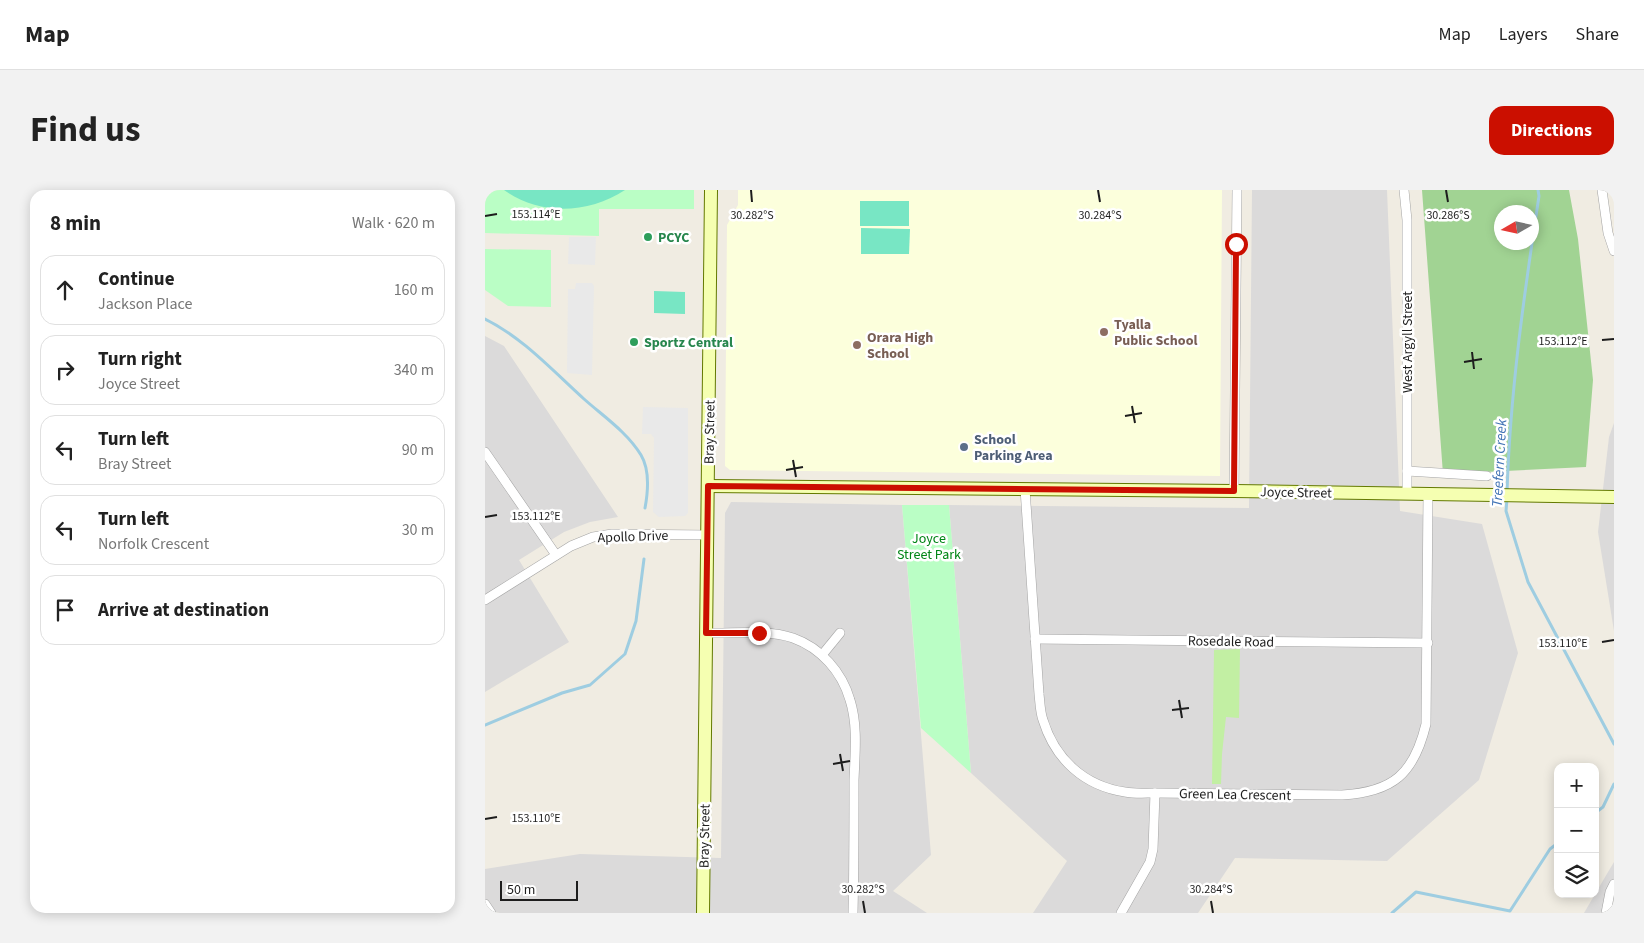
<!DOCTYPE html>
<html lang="en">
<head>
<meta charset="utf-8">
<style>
	body { margin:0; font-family:"Source Sans 3",sans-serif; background:#f2f2f2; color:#222 }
	.controls { position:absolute; right:15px; bottom:15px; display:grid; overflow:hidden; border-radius:10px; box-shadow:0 2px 12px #0003 }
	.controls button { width:45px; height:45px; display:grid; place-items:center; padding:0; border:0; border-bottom:1px solid #e0e0e0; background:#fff; color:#222; font:25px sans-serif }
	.compass { position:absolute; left:1009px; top:15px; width:45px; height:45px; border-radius:50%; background:#fff; box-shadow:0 2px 12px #0003; rotate:261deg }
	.scale { position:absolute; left:15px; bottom:12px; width:78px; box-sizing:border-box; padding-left:5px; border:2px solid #1d1d1d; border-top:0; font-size:14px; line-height:18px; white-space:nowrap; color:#1d1d1d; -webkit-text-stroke:4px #fff; paint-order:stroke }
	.stop { position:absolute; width:15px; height:15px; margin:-11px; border:4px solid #cb0f00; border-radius:50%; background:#fff }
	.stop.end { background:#cb0f00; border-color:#fff; box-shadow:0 1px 5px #0008 }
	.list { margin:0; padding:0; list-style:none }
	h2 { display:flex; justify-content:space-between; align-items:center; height:65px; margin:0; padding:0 20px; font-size:21px }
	h2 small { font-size:16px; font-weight:400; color:#767676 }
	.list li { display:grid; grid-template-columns:32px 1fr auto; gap:15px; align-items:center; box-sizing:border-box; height:70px; margin:0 10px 10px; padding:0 10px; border:1px solid #e0e0e0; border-radius:15px }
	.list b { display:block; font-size:19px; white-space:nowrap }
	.list p { margin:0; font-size:16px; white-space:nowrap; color:#767676 }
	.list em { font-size:16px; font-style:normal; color:#767676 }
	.icon { flex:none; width:28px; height:28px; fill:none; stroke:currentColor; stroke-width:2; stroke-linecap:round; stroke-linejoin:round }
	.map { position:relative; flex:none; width:1129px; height:723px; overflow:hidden; border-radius:15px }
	header { display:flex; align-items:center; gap:30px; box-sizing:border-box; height:70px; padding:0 25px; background:#fff; border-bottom:1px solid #e0e0e0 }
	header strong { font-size:24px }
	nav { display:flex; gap:28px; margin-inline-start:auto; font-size:18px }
	.intro { display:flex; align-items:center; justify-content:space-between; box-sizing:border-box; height:120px; padding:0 30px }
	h1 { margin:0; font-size:35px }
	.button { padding:12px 22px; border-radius:15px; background:#cb0f00; color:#fff; font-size:18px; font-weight:700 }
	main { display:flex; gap:30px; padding:0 30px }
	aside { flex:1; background:#fff; border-radius:15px; box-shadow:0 2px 12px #0003 }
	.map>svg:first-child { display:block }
	.residential { fill:#dbdada }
	.education { fill:#fcffdc }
	.grass { fill:#c2efa3 }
	.forest { fill:#a1d393; fill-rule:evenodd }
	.park { fill:#bafec5 }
	.pitch { fill:#78e6c4 }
	.parking { fill:#e9e9e9 }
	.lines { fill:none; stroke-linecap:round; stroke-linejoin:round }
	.stream { stroke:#9ecde1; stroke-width:3 }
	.street-casing { stroke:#a4a4a4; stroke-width:10 }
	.secondary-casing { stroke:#637900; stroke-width:14 }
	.street { stroke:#fff; stroke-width:9 }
	.secondary { stroke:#f5ffb1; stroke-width:12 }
	.route { stroke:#cb0f00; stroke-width:6 }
	.ticks { fill:none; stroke:#1d1d1d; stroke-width:2 }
	.leisure-dot { fill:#2e9e5b; stroke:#fff; stroke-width:2 }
	.education-dot { fill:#8d6e63; stroke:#fff; stroke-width:2 }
	.service-dot { fill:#5c6f8a; stroke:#fff; stroke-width:2 }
	.labels { text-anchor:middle; stroke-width:5; stroke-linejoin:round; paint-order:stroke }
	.leisure-label { font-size:14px; font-weight:bold; fill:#27864d; stroke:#fff; text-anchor:start }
	.education-label { font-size:14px; font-weight:bold; fill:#785e54; stroke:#fff; text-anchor:start }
	.street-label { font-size:14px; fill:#1d1d1d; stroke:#fff }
	.service-label { font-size:14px; font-weight:bold; fill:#4e5e75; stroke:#fff; text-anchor:start }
	.park-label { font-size:14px; fill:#018516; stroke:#fff }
	.water-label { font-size:15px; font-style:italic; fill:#4173b5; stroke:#fff }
	.ticks-label { font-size:12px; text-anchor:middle; fill:#1d1d1d; stroke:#fff; stroke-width:5; stroke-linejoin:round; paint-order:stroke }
</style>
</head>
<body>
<header>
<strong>Map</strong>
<nav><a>Map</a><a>Layers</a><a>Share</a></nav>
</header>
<div class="intro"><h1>Find us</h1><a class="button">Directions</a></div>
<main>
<aside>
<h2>8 min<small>Walk · 620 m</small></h2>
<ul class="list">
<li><svg class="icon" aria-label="ahead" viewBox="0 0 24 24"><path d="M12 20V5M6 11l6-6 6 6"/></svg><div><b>Continue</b><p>Jackson Place</p></div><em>160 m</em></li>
<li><svg class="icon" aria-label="right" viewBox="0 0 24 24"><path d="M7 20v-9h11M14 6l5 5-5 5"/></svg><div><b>Turn right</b><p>Joyce Street</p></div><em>340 m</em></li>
<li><svg class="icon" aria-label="left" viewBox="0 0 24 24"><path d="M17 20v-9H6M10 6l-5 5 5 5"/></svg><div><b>Turn left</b><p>Bray Street</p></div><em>90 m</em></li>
<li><svg class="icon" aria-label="left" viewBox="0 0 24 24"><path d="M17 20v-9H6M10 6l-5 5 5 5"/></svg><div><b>Turn left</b><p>Norfolk Crescent</p></div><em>30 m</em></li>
<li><svg class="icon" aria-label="arrive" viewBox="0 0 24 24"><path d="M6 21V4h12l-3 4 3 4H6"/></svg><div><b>Arrive at destination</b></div></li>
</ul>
</aside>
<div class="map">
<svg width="1129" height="723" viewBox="0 0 1129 723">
	<rect width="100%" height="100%" fill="#f0ece2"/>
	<g class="residential">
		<polygon points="767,0 902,0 915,321 997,334 1033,463 994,590 902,671 750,668 713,723 548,723 582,671 486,583 464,315 764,318"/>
		<polygon points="0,146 19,156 133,327 105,332 79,342 34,370 84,452 0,502"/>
		<polygon points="1129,233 1129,441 1113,342 1124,247"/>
		<polygon points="246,312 417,315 446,665 408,701 442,723 0,723 0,679 95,664 236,668 240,323"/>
		<polygon points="1129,672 1129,723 1099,723 1123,682"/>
	</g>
	<polygon class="education" points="253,0 737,0 735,286 245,280 240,276 242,35 253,15"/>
	<polygon class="grass" points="755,459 754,528 741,527 737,564 736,594 727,594 729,460"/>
	<path class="forest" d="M 937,0 L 1084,0 L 1093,49 L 1108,190 L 1101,277 L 958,284 ZM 1016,22 L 1046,22 L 1046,52 L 1016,52 Z"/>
	<g class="park">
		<polygon points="0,0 209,0 209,19 114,19 114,46 0,43"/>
		<polygon points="0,59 66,60 66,117 23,116 0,100"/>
		<polygon points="417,315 464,315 486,583 436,538"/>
	</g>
	<g class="pitch">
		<path d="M 19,0 L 140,0 C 104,24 54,26 19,0 Z"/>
		<rect x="375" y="11" width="49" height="25"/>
		<polygon points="376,38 425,39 424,64 376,64"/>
		<polygon points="169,101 200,102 200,124 169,123"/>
	</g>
	<g class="parking">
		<polygon points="84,47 111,47 110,75 83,74"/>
		<polygon points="91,93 107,93 109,96 107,185 82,183 83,99 90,99"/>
		<polygon points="158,217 203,218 203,323 200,326 174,327 168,322 169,248 166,244 157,244"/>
	</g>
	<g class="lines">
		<g class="stream">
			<path d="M 0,129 C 37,147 68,181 99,209 C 118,226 142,242 156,265 C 165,280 163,302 160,318"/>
			<path d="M 1022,303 C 1025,203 1039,105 1054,6 L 1053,0"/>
			<polyline points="1022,309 1021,321 1043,392 1129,554"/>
			<polyline points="0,535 77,503 105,495 140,464 151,431 159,369"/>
			<polyline points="1110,623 1118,617 1129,594"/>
			<polyline points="907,723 931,702 1025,721 1065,659 1073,653"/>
		</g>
		<g class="street-casing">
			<g id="street">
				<polyline points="919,0 922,30 922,304"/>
				<polyline points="1117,0 1123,43 1129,61"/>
				<polyline points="0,262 71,365"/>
				<polyline points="922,281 1002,286"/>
				<path d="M 540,299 L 554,504 C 555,512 555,522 558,530 C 570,569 599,596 640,602 C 650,604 660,603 670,603 L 857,605 C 908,602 929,584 941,534 L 943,305"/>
				<polyline points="749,301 752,0"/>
				<polyline points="0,410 86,356 108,347 127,344 223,345"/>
				<path d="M 221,443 C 250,444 280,439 308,448 C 336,458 357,482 365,510 C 373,535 370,564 369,590 C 369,634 369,679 368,723"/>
				<polyline points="550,449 943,453"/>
				<polyline points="337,465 355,443"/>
				<polyline points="0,714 6,723"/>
				<polyline points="636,723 665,672 668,659 670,603"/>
				<polyline points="1121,723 1125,702 1129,694"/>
			</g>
		</g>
		<g class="secondary-casing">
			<g id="secondary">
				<polyline points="223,296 749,301 1129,307"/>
				<polyline points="218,723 226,0"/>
			</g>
		</g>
		<use href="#street" class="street"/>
		<use href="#secondary" class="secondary"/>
	</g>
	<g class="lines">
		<polyline class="route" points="274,443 221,443 223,296 749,301 751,54"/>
	</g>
	<path class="ticks" d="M 266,0 L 267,12M 613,0 L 615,12M 961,0 L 963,12M 0,26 L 12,24M 1117,150 L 1129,149M 987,162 L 989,179M 979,172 L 997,169M 647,216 L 650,233M 640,226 L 657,223M 308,270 L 311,287M 301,280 L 318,277M 0,327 L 12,325M 1117,452 L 1129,450M 694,510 L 697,528M 687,520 L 704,518M 355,564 L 358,581M 348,574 L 365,571M 0,629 L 12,627M 378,711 L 380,723M 726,711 L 728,723"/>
	<g class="leisure-dot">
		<circle cx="163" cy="47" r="5"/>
		<circle cx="149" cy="152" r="5"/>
	</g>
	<g class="education-dot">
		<circle cx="619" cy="142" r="5"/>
		<circle cx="372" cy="155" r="5"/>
	</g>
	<circle class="service-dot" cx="479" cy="257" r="5"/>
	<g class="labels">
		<g class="leisure-label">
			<text x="173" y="52">PCYC</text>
			<text x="159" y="157">Sportz Central</text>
		</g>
		<g class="education-label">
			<text x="629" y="139">Tyalla<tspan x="629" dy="16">Public School</tspan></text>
			<text x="382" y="152">Orara High<tspan x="382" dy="16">School</tspan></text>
		</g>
		<g class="street-label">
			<text transform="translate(922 152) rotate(-90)" y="5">West Argyll Street</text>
			<text transform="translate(224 242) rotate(-89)" y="5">Bray Street</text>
			<text transform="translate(811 302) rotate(1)" y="5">Joyce Street</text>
			<text transform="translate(148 346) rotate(-2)" y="5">Apollo Drive</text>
			<text transform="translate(746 451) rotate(1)" y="5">Rosedale Road</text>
			<text transform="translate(750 604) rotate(1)" y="5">Green Lea Crescent</text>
			<text transform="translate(219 646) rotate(-89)" y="5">Bray Street</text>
		</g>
		<g class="service-label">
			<text x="489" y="254">School<tspan x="489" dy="16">Parking Area</tspan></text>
		</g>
		<g class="park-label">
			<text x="444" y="353">Joyce<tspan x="444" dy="16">Street Park</tspan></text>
		</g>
		<g class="water-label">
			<text transform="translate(1014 273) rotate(-87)" y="5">Treefern Creek</text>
		</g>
	</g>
	<g class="ticks-label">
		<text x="51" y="28">153.114°E</text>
		<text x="267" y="29">30.282°S</text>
		<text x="615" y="29">30.284°S</text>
		<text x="963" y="29">30.286°S</text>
		<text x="1078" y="155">153.112°E</text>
		<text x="51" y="330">153.112°E</text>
		<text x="1078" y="457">153.110°E</text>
		<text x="51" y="632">153.110°E</text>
		<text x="378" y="703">30.282°S</text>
		<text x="726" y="703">30.284°S</text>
	</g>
</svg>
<div class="controls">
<button>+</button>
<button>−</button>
<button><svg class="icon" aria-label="layers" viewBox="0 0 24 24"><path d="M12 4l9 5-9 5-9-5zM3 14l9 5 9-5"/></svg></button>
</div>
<svg class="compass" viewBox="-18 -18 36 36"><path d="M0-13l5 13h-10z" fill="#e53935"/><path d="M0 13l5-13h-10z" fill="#767676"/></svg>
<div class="scale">50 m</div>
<div class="stop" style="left:751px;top:54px"></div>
<div class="stop end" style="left:274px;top:443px"></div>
</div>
</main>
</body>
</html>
